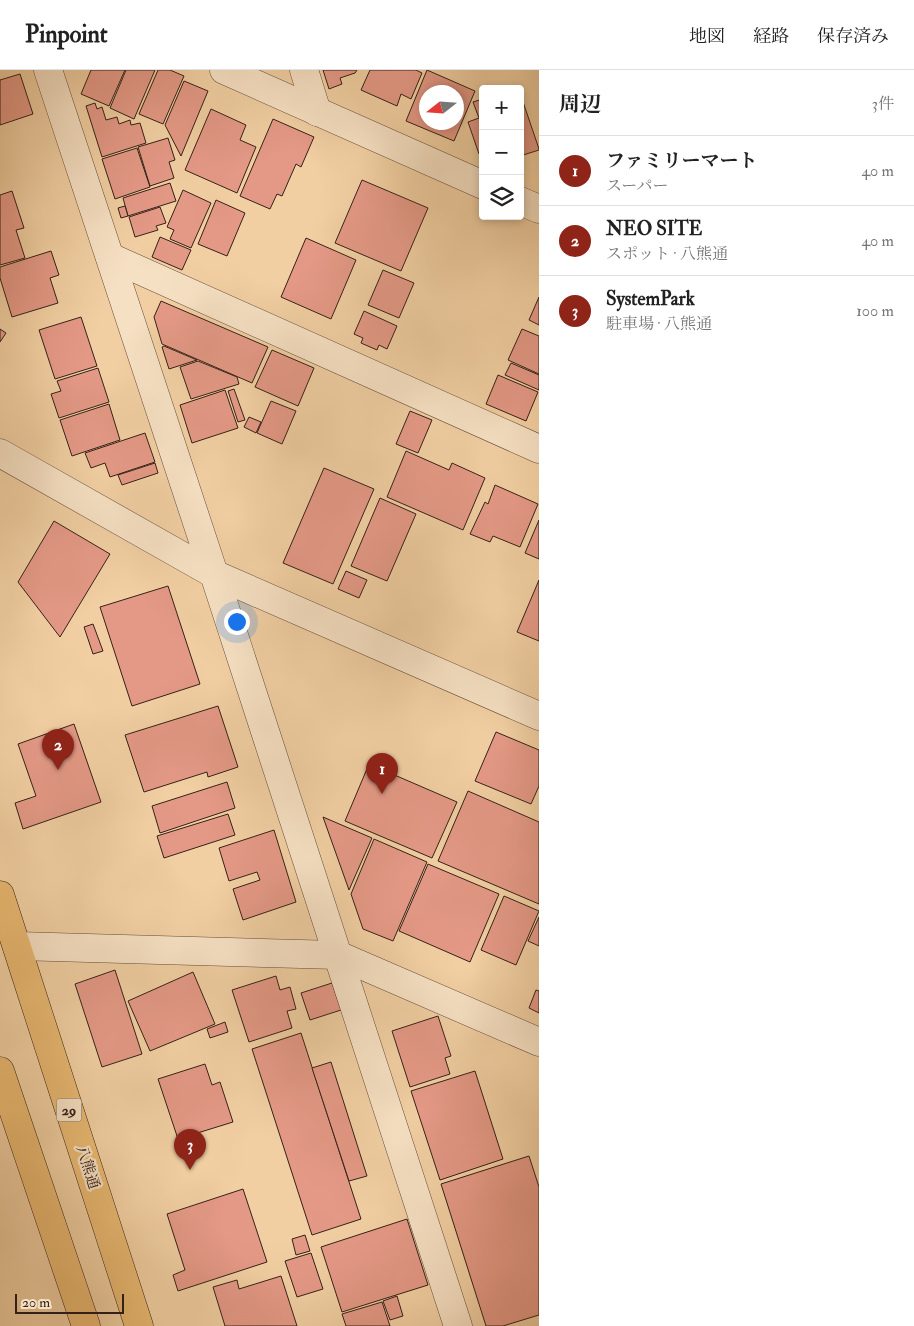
<!DOCTYPE html>
<html lang="ja">
<head>
<meta charset="utf-8">
<style>
	body { margin:0; font-family:"IM FELL Double Pica","Noto Serif JP",serif; background:#f6f6f6; color:#222 }
	.controls { position:absolute; right:15px; top:15px; display:grid; overflow:hidden; border-radius:5px; box-shadow:0 2px 8px #0003 }
	.controls button { width:45px; height:45px; display:grid; place-items:center; padding:0; border:0; border-bottom:1px solid #e0e0e0; background:#fff; color:#222; font:25px sans-serif }
	.compass { position:absolute; left:419px; top:15px; width:45px; height:45px; border-radius:50%; background:#fff; box-shadow:0 2px 8px #0003; rotate:253deg }
	.scale { position:absolute; left:15px; bottom:12px; width:109px; box-sizing:border-box; padding-left:5px; border:2px solid #352118; border-top:0; font-size:14px; line-height:18px; white-space:nowrap; color:#352118; -webkit-text-stroke:4px #f6e0c3; paint-order:stroke }
	.you { position:absolute; left:236px; top:551px; width:18px; height:18px; margin:-12px; border:4px solid #fff; border-radius:50%; background:#1a73e8; box-shadow:0 0 0 8px #1a73e833 }
	.badge { display:grid; place-items:center; width:32px; height:32px; border-radius:50%; background:#8f2418; color:#fff; font-size:16px; font-weight:700 }
	.pin { position:absolute; translate:-50% -41px; filter:drop-shadow(0 1px 2px #0008) }
	.pin::after { content:''; position:absolute; top:26px; width:18px; height:15px; background:inherit; clip-path:polygon(0 0,100% 0,50% 100%) }
	.list { margin:0; padding:0; list-style:none }
	h2 { display:flex; justify-content:space-between; align-items:center; height:65px; margin:0; padding:0 20px; font-size:21px }
	h2 small { font-size:16px; font-weight:400; color:#767676 }
	.list li { display:grid; grid-template-columns:32px 1fr auto; gap:15px; align-items:center; box-sizing:border-box; height:70px; padding:0 20px; border-top:1px solid #e0e0e0 }
	.list b { display:block; font-size:19px; white-space:nowrap }
	.list p { margin:0; font-size:16px; white-space:nowrap; color:#767676 }
	.list em { font-size:16px; font-style:normal; color:#767676 }
	.icon { flex:none; width:28px; height:28px; fill:none; stroke:currentColor; stroke-width:2; stroke-linecap:round; stroke-linejoin:round }
	.map { position:relative; flex:none; width:539px; height:1256px; overflow:hidden }
	header { display:flex; align-items:center; gap:30px; box-sizing:border-box; height:70px; padding:0 25px; background:#fff; border-bottom:1px solid #e0e0e0 }
	header strong { font-size:24px }
	nav { display:flex; gap:28px; margin-inline-start:auto; font-size:18px }
	main { display:flex }
	aside { flex:1; background:#fff }
	.map>svg:first-child { display:block }
	.building { fill:#e49986; stroke:#352118; fill-rule:evenodd }
	.lines { fill:none; stroke-linecap:round; stroke-linejoin:round }
	.minor-casing { stroke:#644c3a; stroke-width:29 }
	.tertiary-casing { stroke:#644c3a; stroke-width:29 }
	.primary-casing { stroke:#352118; stroke-width:29 }
	.minor { stroke:#f6e0c3; stroke-width:28 }
	.tertiary { stroke:#f6e0c3; stroke-width:28 }
	.primary { stroke:#e8b871; stroke-width:28 }
	.labels { text-anchor:middle; stroke-width:4.5; stroke-linejoin:round; paint-order:stroke }
	.shield { fill:#f6e0c3; stroke:#6f5a4b; stroke-width:1 }
	.shield-label { font-size:14px; font-weight:bold; fill:#352118 }
	.street-label { font-size:15px; fill:#352118; stroke:#f6e0c3 }
</style>
</head>
<body>
<header>
<strong>Pinpoint</strong>
<nav><a>地図</a><a>経路</a><a>保存済み</a></nav>
</header>
<main>
<div class="map">
<svg width="539" height="1256" viewBox="0 0 539 1256">
	<rect width="100%" height="100%" fill="#f1cfa2"/>
	<filter id="stains"><feTurbulence type="fractalNoise" baseFrequency=".004" numOctaves="4"/><feColorMatrix values="0 0 0 0 .2 0 0 0 0 .09 0 0 0 0 .02 0 0 0 .5 -.17"/></filter>
	<radialGradient id="worn" r=".72"><stop offset=".6" stop-color="#630" stop-opacity="0"/><stop offset="1" stop-color="#630" stop-opacity=".3"/></radialGradient>
	<g class="building">
		<polygon points="91,0 125,0 109,36 81,24"/>
		<polygon points="126,0 155,0 134,49 110,38"/>
		<polygon points="158,0 170,0 184,6 163,54 139,44"/>
		<polygon points="323,0 357,0 355,3 340,8 342,14 329,19"/>
		<polygon points="370,0 416,0 422,3 411,29 401,24 397,36 361,20"/>
		<path d="M 427,0 L 475,21 L 454,71 L 406,51 ZM 427,22 L 457,22 L 457,52 L 427,52 Z"/>
		<polygon points="20,4 33,44 0,55 0,10"/>
		<polygon points="184,11 208,21 181,86 165,55"/>
		<polygon points="520,23 539,79 539,80 520,86"/>
		<polygon points="483,29 483,83 479,84 468,52 479,48 473,32"/>
		<polygon points="95,33 97,39 102,37 106,50 117,47 119,54 130,50 131,55 140,53 146,73 102,87 86,36"/>
		<polygon points="211,39 246,55 240,70 256,77 237,123 185,100"/>
		<polygon points="273,49 314,67 301,97 296,94 282,126 277,124 270,139 240,126"/>
		<polygon points="168,68 175,90 169,92 174,108 150,116 138,77"/>
		<polygon points="137,78 150,117 115,129 102,89"/>
		<polygon points="362,110 428,138 401,201 335,173"/>
		<polygon points="170,113 176,131 128,146 123,128"/>
		<polygon points="183,120 211,133 191,178 170,169 174,160 167,157"/>
		<polygon points="12,121 24,158 16,160 25,188 0,195 0,125"/>
		<polygon points="216,130 245,143 227,186 198,174"/>
		<polygon points="125,136 128,146 121,148 118,138"/>
		<polygon points="160,137 166,153 156,156 158,160 135,167 129,147"/>
		<polygon points="160,167 191,180 182,200 152,187"/>
		<polygon points="306,168 356,190 331,249 281,227"/>
		<polygon points="51,181 59,205 50,208 58,233 12,247 0,208 0,197"/>
		<polygon points="383,200 414,213 399,248 368,235"/>
		<polygon points="539,227 539,255 529,250"/>
		<polygon points="161,231 268,277 252,313 162,274 154,247"/>
		<polygon points="364,241 397,256 387,279 379,275 377,280 361,273 363,268 354,264"/>
		<polygon points="81,247 97,296 55,309 39,260"/>
		<polygon points="0,259 6,263 0,272"/>
		<polygon points="522,259 539,266 539,304 508,290"/>
		<polygon points="164,276 197,290 169,299 162,277"/>
		<polygon points="272,280 314,298 298,336 255,317"/>
		<polygon points="198,291 237,307 239,314 191,329 180,297"/>
		<polygon points="511,293 539,305 539,320 505,305"/>
		<polygon points="98,298 109,332 59,348 51,324 61,321 57,311"/>
		<polygon points="498,305 538,322 526,351 486,334"/>
		<polygon points="234,319 245,350 238,352 228,321"/>
		<polygon points="225,320 238,358 192,373 180,335"/>
		<polygon points="271,331 296,341 282,374 257,363"/>
		<polygon points="109,334 120,370 72,386 60,350"/>
		<polygon points="410,341 432,350 418,383 396,374"/>
		<polygon points="249,347 261,352 256,363 244,357"/>
		<polygon points="145,363 155,392 110,407 105,393 91,398 85,383"/>
		<polygon points="406,381 449,400 452,393 485,408 463,460 387,427"/>
		<polygon points="155,393 158,403 122,415 118,405"/>
		<polygon points="324,398 374,419 333,514 283,493"/>
		<polygon points="495,415 538,434 520,477 493,466 490,472 470,464 485,432 488,434"/>
		<polygon points="380,428 416,444 387,511 351,496"/>
		<polygon points="539,450 539,489 525,483"/>
		<polygon points="54,451 110,484 60,567 18,512"/>
		<polygon points="346,501 367,510 359,528 338,519"/>
		<polygon points="539,510 539,571 517,562"/>
		<polygon points="168,516 200,614 132,636 100,537"/>
		<polygon points="93,554 103,581 93,584 84,557"/>
		<polygon points="218,636 238,697 208,707 207,702 144,722 125,665"/>
		<polygon points="74,654 101,732 23,759 15,733 36,726 18,674"/>
		<polygon points="496,662 539,680 539,716 531,734 475,711"/>
		<polygon points="369,694 457,732 432,788 345,751"/>
		<polygon points="227,712 235,738 160,763 152,736"/>
		<polygon points="468,721 539,752 539,834 438,791"/>
		<polygon points="228,744 235,765 164,788 157,766"/>
		<polygon points="323,747 372,768 349,820"/>
		<polygon points="274,760 296,832 243,850 233,819 260,810 257,802 229,811 219,778"/>
		<polygon points="374,769 427,792 393,871 363,859 351,824"/>
		<polygon points="428,794 499,824 470,892 399,861"/>
		<polygon points="504,826 539,841 516,895 481,880"/>
		<polygon points="539,847 539,876 528,871"/>
		<polygon points="115,900 142,984 102,997 75,914"/>
		<polygon points="193,902 215,954 150,981 128,931"/>
		<polygon points="276,906 280,920 290,917 296,939 287,941 292,958 249,972 232,920"/>
		<polygon points="332,913 341,940 310,950 301,923"/>
		<polygon points="536,920 539,921 539,943 529,938"/>
		<polygon points="438,946 451,986 445,988 450,1004 410,1017 392,961"/>
		<polygon points="225,952 228,962 210,968 207,959"/>
		<polygon points="301,963 361,1149 312,1165 252,979"/>
		<polygon points="331,992 367,1106 349,1111 312,998"/>
		<polygon points="205,994 212,1015 220,1012 233,1052 178,1069 158,1009"/>
		<polygon points="475,1001 503,1089 440,1110 411,1021"/>
		<polygon points="529,1086 539,1117 539,1245 503,1256 486,1256 441,1114"/>
		<polygon points="243,1119 267,1192 178,1221 173,1205 185,1200 167,1144"/>
		<polygon points="407,1149 428,1215 342,1242 321,1177"/>
		<polygon points="305,1165 310,1181 296,1185 292,1169"/>
		<polygon points="311,1183 323,1219 297,1227 285,1191"/>
		<polygon points="281,1206 297,1256 225,1256 213,1217 237,1210 239,1219"/>
		<polygon points="397,1226 403,1246 390,1250 383,1231"/>
		<polygon points="382,1232 390,1256 346,1256 342,1244"/>
	</g>
	<g class="lines">
		<g class="minor-casing">
			<g id="minor">
				<polyline points="48,0 214,504 458,1256"/>
				<polyline points="224,0 483,115"/>
				<polyline points="304,0 317,42"/>
				<polyline points="520,131 539,139"/>
				<polyline points="110,187 539,379"/>
				<polyline points="17,876 338,885 539,972"/>
			</g>
		</g>
		<g class="tertiary-casing">
			<polyline id="tertiary" points="0,383 214,504 539,646"/>
		</g>
		<g class="primary-casing">
			<g id="primary">
				<polyline points="0,825 139,1256"/>
				<polyline points="0,1001 86,1256"/>
			</g>
		</g>
		<use href="#minor" class="minor"/>
		<use href="#tertiary" class="tertiary"/>
		<use href="#primary" class="primary"/>
	</g>
	<g class="labels">
		<rect class="shield" x="56.5" y="1028.5" width="25" height="23" rx="4"/>
		<g class="shield-label">
			<text x="69" y="1045">29</text>
		</g>
		<g class="street-label">
			<text transform="translate(88 1097) rotate(72)" y="5">八熊通</text>
		</g>
	</g>
	<rect width="100%" height="100%" filter="url(#stains)"/>
	<rect width="100%" height="100%" fill="url(#worn)"/>
</svg>
<div class="controls">
<button>+</button>
<button>−</button>
<button><svg class="icon" aria-label="layers" viewBox="0 0 24 24"><path d="M12 4l9 5-9 5-9-5zM3 14l9 5 9-5"/></svg></button>
</div>
<svg class="compass" viewBox="-18 -18 36 36"><path d="M0-13l5 13h-10z" fill="#e53935"/><path d="M0 13l5-13h-10z" fill="#767676"/></svg>
<div class="scale">20 m</div>
<div class="you"></div>
<div class="pin badge" style="left:382px;top:724px">1</div>
<div class="pin badge" style="left:58px;top:700px">2</div>
<div class="pin badge" style="left:190px;top:1100px">3</div>
</div>
<aside>
<h2>周辺<small>3件</small></h2>
<ul class="list">
<li><span class="badge">1</span><div><b>ファミリーマート</b><p>スーパー</p></div><em>40 m</em></li>
<li><span class="badge">2</span><div><b>NEO SITE</b><p>スポット · 八熊通</p></div><em>40 m</em></li>
<li><span class="badge">3</span><div><b>SystemPark</b><p>駐車場 · 八熊通</p></div><em>100 m</em></li>
</ul>
</aside>
</main>
</body>
</html>
